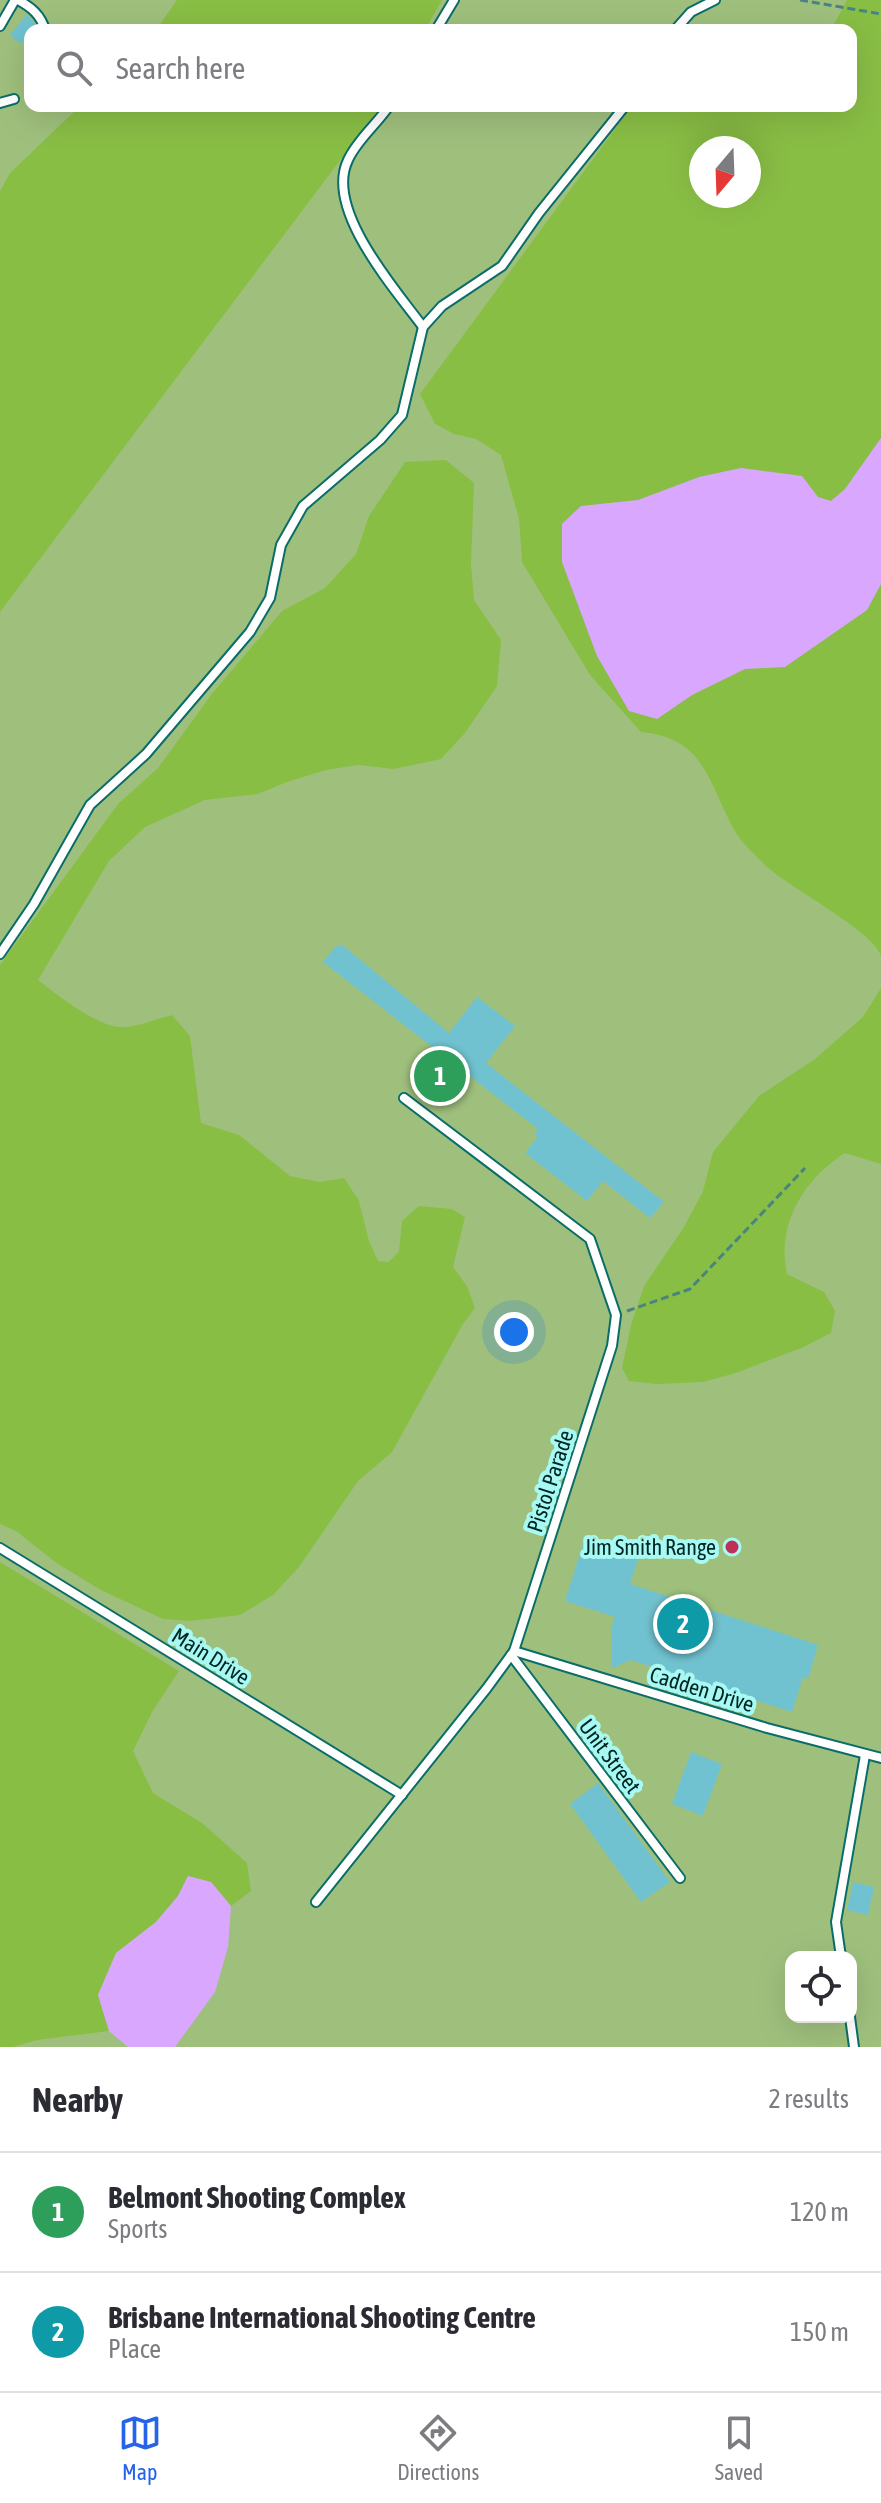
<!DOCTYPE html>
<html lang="en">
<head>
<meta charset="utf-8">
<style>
	body { margin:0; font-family:"Asap Condensed",sans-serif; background:#f2f2f3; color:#2b2b33 }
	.controls { position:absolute; right:24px; bottom:24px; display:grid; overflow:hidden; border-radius:16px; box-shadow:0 8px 32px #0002 }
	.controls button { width:72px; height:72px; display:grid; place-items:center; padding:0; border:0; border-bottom:2px solid #e1e1e2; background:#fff; color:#2b2b33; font:40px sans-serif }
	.compass { position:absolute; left:689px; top:136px; width:72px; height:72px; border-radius:50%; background:#fff; box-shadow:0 8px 32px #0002; rotate:199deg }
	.you { position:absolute; left:514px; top:1332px; width:28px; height:28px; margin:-20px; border:6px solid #fff; border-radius:50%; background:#1a73e8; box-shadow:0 0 0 12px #1a73e833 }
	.badge { display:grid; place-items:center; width:52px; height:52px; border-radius:50%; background:#2563eb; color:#fff; font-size:26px; font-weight:700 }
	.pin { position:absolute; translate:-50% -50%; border:4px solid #fff; box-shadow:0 2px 8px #0006 }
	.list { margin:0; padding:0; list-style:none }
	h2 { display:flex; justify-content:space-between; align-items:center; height:104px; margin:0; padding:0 32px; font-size:34px }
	h2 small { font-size:26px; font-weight:400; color:#7c7c81 }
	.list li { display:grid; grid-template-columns:52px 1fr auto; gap:24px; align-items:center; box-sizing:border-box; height:120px; padding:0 32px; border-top:2px solid #e1e1e2 }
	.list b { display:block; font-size:30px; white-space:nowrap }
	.list p { margin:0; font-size:26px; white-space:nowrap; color:#7c7c81 }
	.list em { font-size:26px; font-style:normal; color:#7c7c81 }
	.icon { flex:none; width:44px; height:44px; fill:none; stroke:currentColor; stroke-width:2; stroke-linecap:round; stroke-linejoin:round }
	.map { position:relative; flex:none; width:881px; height:2047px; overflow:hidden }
	.search { position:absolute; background:#fff; box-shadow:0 8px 32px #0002; left:24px; right:24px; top:24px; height:88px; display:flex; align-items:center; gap:20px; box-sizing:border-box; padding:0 28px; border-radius:16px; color:#7c7c81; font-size:30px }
	.sheet { height:344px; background:#fff }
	nav { display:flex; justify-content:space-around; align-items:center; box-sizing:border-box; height:112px; border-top:2px solid #e1e1e2; background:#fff; font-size:22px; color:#7c7c81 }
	nav a { display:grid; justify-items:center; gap:4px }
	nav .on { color:#2563eb }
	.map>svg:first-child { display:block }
	.green { fill:#9fc07d; fill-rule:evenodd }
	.forest { fill:#89be45; fill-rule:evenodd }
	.water { fill:#d9a8fe }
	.building { fill:#71c2d0 }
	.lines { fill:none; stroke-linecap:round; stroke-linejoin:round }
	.lane-casing { stroke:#0a6d69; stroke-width:12 }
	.path { stroke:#498480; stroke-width:3; stroke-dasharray:8 4; stroke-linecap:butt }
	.lane { stroke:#fff; stroke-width:8 }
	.poi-dot { fill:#bf2f57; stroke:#a7faf3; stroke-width:3 }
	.labels { text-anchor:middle; stroke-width:8; stroke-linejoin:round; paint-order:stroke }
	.street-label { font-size:22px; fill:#002523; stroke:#a7faf3 }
	.poi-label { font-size:22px; fill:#002523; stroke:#a7faf3; text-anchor:end }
</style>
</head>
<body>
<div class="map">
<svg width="881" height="2047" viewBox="0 0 881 2047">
	<rect width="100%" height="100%" fill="#9aece6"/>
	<path class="green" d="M 0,0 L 881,0 L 881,2047 L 0,2047 ZM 30,30 L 851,30 L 851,106 L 30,106 ZM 701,148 L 749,148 L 749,196 L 701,196 ZM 791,1957 L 851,1957 L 851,2017 L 791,2017 Z"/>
	<g class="forest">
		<polygon points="177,0 442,0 425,30 156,30"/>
		<path d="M 847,0 L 881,0 L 881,956 C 875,932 785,885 765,865 C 755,855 743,844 736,833 C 708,785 707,738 641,732 L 590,675 L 522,562 L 519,519 L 501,455 L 476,439 L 454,434 L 435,424 L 420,394 L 632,106 L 851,106 L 851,30 L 831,30 ZM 701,148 L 749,148 L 749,196 L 701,196 Z"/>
		<polygon points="80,106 381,106 0,612 0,191 10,173"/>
		<path d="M 446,460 L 474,483 L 471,564 L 474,600 L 501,640 L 497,686 L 465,733 L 441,759 L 394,769 L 358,765 L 326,770 L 287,782 L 258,794 L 205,800 L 145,827 L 109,861 L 38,980 C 56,994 99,1028 122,1027 C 139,1027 155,1019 172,1015 L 190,1036 L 201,1123 L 239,1135 L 290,1176 L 320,1182 L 344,1178 L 359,1201 L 369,1241 L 378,1261 L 389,1262 L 399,1251 L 402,1221 L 419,1206 L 452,1209 L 465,1217 L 453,1267 L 467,1286 L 475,1308 L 463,1324 L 392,1452 L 358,1481 L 299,1567 L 273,1595 L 240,1615 L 190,1621 L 163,1619 L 101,1590 L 58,1564 L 16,1531 L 0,1524 L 0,965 L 118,804 L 158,768 L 211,695 L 282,611 L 325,588 L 356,554 L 369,516 L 405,462 Z"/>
		<path d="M 881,988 L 881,1164 L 845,1153 C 804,1179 776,1224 787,1274 L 824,1292 L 835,1311 L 831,1333 L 804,1347 L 736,1373 L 703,1382 L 657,1384 L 629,1381 L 622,1368 L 631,1325 L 644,1286 L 684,1227 L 703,1191 L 713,1152 L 759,1096 L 815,1059 L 863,1017 Z"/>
		<polygon points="0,1562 179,1671 152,1712 133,1751 153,1793 202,1823 247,1863 251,1891 231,1906 211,1882 188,1876 178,1896 156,1922 116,1953 98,1995 109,2031 37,2040 13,2047 0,2047"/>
	</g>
	<g class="water">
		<polygon points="881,438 881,584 867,610 785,667 745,669 692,695 657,719 629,711 597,656 562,562 562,524 581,506 638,500 699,477 741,468 802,476 818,497 831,501 845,489"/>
		<polygon points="188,1876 211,1882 231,1906 228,1947 215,1992 175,2047 128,2047 109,2031 98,1995 116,1953 156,1922 178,1896"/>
	</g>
	<g class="building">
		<polygon points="27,14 36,25 21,44 10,35"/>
		<polygon points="341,944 449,1033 477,997 515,1026 486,1063 664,1202 650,1218 603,1181 587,1201 525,1153 538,1136 534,1134 538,1129 323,962 336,946 338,947"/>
		<polygon points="585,1538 639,1556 630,1584 818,1645 808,1679 803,1677 792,1712 631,1660 612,1668 611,1630 615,1617 565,1601"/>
		<polygon points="691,1752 722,1764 703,1816 672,1804"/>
		<polygon points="598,1783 670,1882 641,1902 570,1804"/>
		<polygon points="853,1882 874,1887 868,1915 847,1910"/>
	</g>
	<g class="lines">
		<g class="lane-casing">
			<g id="lane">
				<path d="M 18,0 C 31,7 41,15 45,30"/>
				<polyline points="0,26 15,0"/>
				<polyline points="436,30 454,0"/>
				<polyline points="675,30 691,12 715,0"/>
				<polyline points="0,103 14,99"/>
				<path d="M 389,106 C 377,124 357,140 348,160 C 324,209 395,289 423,327"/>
				<polyline points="0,954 34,904 90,805 146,754 250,632 270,598 281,545 303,506 380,440 402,415 423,327 442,306 502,266 539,213 625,106"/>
				<polyline points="0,1548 402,1795"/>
				<polyline points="514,1651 767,1728 881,1758"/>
				<polyline points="511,1655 680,1878"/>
				<polyline points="316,1902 487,1688 514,1651 612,1346 616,1315 590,1239 404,1098"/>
				<polyline points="841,1957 836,1922 865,1755"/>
				<polyline points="850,2017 854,2047"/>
			</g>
		</g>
		<g class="path">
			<polyline points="800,0 881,14"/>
			<polyline points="627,1311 690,1289 805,1168"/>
		</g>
		<use href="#lane" class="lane"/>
	</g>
	<circle class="poi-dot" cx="732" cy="1547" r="8"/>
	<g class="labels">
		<g class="street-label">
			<text transform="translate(550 1481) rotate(-72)" y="8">Pistol Parade</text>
			<text transform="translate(211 1656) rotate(32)" y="8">Main Drive</text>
			<text transform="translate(702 1689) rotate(17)" y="8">Cadden Drive</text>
			<text transform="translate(610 1756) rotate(53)" y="8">Unit Street</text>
		</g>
		<g class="poi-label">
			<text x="716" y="1555">Jim Smith Range</text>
		</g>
	</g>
</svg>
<div class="controls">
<button><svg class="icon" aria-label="locate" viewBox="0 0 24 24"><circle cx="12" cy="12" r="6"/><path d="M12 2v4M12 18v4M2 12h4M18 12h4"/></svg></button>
</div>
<svg class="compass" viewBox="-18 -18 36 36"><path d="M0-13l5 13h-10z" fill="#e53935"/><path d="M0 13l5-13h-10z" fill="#7c7c81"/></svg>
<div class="you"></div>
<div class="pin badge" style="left:440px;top:1076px;background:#2e9e5b">1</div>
<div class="pin badge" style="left:683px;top:1624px;background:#0f9aa8">2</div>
<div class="search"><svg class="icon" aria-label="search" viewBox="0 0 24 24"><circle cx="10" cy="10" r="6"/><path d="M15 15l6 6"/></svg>Search here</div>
</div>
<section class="sheet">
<h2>Nearby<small>2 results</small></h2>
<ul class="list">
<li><span class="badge" style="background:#2e9e5b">1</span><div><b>Belmont Shooting Complex</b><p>Sports</p></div><em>120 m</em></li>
<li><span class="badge" style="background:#0f9aa8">2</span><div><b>Brisbane International Shooting Centre</b><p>Place</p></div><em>150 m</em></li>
</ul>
</section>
<nav>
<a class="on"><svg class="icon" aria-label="map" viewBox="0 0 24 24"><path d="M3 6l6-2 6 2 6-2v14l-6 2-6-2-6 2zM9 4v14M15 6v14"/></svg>Map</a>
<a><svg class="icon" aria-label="directions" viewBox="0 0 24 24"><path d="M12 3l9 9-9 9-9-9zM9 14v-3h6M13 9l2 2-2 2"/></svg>Directions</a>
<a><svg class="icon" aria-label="saved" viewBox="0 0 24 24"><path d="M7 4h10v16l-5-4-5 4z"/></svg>Saved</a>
</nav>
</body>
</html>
